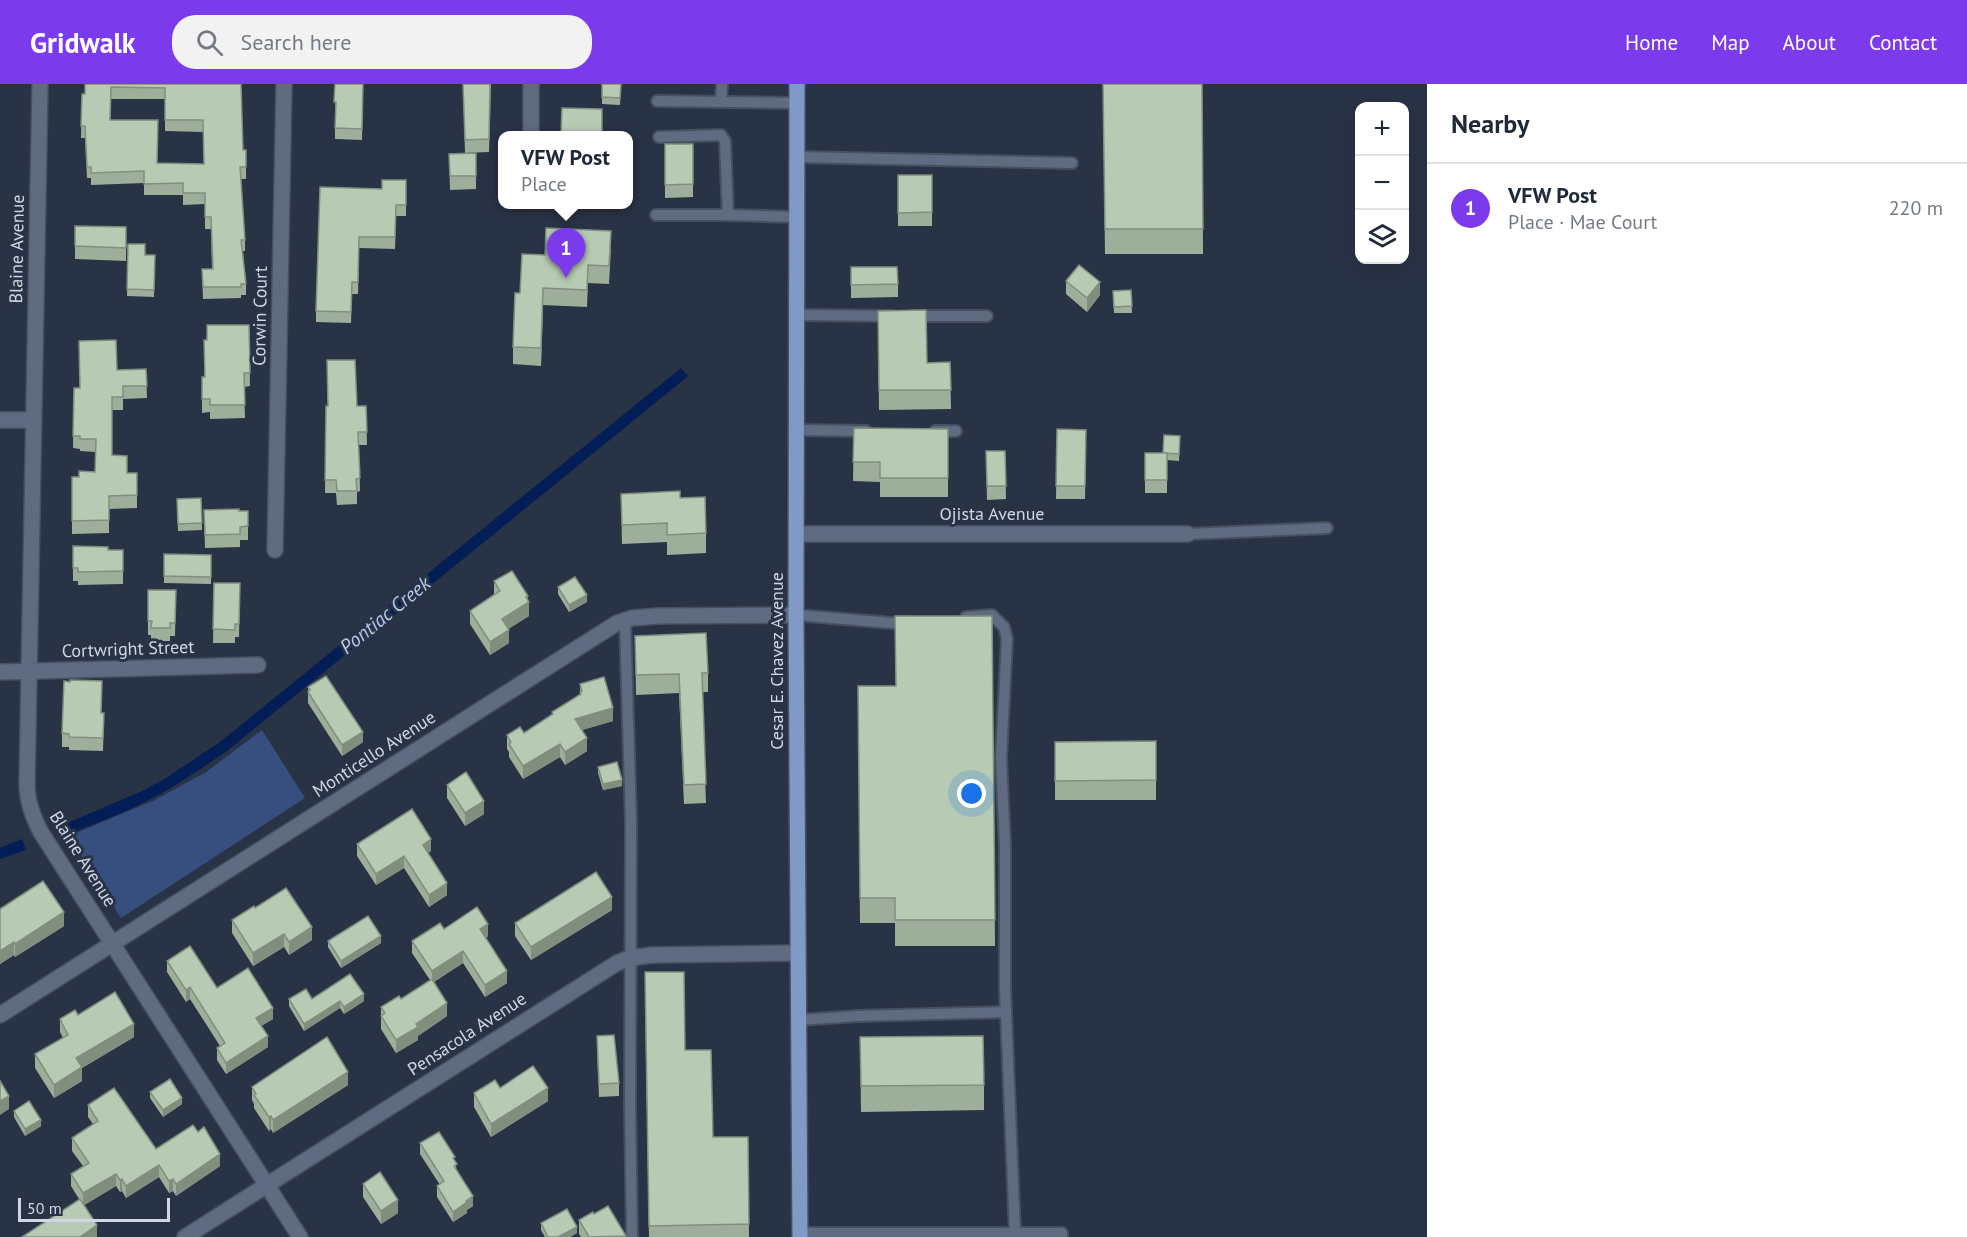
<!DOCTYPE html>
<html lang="en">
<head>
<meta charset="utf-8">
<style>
	body { margin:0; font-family:"PT Sans",sans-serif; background:#f2f2f3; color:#1f2937 }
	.controls { position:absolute; right:18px; top:18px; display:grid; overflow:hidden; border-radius:12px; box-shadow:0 6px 24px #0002 }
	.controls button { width:54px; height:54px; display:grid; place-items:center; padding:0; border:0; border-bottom:2px solid #e0e1e3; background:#fff; color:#1f2937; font:30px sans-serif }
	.scale { position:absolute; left:18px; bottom:15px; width:152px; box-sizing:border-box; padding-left:6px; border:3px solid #d0d7e4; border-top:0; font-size:16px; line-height:21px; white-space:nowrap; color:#d0d7e4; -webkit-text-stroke:4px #293346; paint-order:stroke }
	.you { position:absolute; left:972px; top:710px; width:21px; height:21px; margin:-15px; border:4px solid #fff; border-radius:50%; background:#1a73e8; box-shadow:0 0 0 9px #1a73e833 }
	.badge { display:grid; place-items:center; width:39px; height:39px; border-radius:50%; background:#7c3aed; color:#fff; font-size:20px; font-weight:700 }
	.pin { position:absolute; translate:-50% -50px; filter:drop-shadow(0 2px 3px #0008) }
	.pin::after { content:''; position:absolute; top:32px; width:21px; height:18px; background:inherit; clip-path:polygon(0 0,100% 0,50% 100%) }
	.popup { position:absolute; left:498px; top:47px; width:135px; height:78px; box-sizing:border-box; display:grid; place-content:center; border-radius:12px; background:#fff; filter:drop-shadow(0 2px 4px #0005); font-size:20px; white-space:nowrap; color:#747a83 }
	.popup b { font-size:22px; color:#1f2937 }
	.popup::after { content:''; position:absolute; left:50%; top:100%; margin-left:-12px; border:12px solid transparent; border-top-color:#fff }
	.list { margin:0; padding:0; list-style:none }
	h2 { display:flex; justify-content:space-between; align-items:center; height:78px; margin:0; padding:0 24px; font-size:26px }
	h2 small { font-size:20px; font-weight:400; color:#747a83 }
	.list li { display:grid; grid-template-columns:39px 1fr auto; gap:18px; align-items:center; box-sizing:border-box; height:90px; padding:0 24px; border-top:2px solid #e0e1e3 }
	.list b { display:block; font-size:22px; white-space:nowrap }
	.list p { margin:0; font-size:20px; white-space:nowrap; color:#747a83 }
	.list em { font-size:20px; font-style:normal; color:#747a83 }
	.icon { flex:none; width:33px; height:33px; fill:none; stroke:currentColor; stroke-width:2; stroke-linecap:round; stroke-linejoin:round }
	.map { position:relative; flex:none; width:1427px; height:1153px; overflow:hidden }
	header { display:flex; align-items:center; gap:36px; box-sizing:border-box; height:84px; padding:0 30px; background:#7c3aed; color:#fff }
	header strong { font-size:28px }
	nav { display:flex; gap:33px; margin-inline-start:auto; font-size:21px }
	.search { width:420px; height:54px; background:#f2f2f3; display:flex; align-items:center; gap:15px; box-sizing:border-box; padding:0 21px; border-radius:24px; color:#747a83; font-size:22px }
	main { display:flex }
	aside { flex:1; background:#fff }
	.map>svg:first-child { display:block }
	.green { fill:#364f7f }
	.water { fill:#031d57 }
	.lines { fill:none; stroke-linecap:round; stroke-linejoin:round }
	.service-casing { stroke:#465060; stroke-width:14 }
	.minor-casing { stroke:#465060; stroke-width:18 }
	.primary-casing { stroke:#465060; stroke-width:18 }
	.service { stroke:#5f6b81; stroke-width:10 }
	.minor { stroke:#5f6b81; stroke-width:15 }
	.primary { stroke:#8099c7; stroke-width:15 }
	.wall { fill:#9daf9b; fill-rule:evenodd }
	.shaded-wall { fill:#808e7e }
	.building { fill:#b7cbb4; stroke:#808e7e; stroke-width:1.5; fill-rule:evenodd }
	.labels { text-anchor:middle; stroke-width:6; stroke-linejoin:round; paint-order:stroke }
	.street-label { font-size:18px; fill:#d0d7e4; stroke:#293346 }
	.water-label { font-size:20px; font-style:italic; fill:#b6caef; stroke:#293346 }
</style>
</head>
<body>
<header>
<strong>Gridwalk</strong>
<div class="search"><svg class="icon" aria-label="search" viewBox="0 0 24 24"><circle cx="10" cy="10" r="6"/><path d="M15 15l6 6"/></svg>Search here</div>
<nav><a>Home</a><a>Map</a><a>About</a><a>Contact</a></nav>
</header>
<main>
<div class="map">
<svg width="1427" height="1153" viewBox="0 0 1427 1153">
	<rect width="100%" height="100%" fill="#293346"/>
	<polygon class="green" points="262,646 305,714 121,834 69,752 155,716 206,688"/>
	<g class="water">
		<path d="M 681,284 L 688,292 L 676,302 L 227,667 C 209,679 191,692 172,703 C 140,723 104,736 69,750 L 65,740 L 142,707 L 166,694 L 220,658 Z"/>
		<polygon points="22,755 26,766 0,775 0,764"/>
	</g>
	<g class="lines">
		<g class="service-casing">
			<g id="service">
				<polyline points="657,17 798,19"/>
				<polyline points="721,17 722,0"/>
				<polyline points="797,73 1072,79"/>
				<polyline points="656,131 728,131 725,57 721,51 659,53"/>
				<polyline points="728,131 797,133"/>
				<polyline points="798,231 891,232"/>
				<polyline points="912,232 987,232"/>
				<polyline points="798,346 866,347"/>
				<polyline points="935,347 956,347"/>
				<polyline points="1188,450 1327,444"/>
				<polyline points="796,531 892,539 909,538"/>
				<polyline points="966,533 992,531 1004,543 1007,555 1001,674 1005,761 1005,904 1015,1150"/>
				<polyline points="625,536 631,738 630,1020 632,1153"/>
				<polyline points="798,936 858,932 1006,928"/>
				<polyline points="800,1149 1062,1149 1062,1153"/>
			</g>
		</g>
		<g class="minor-casing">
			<g id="minor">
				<path d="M 40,0 L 27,700 C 27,718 33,734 42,750 L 300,1153"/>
				<polyline points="531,0 531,52"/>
				<polyline points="0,336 33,336"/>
				<polyline points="796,450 1188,450"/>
				<polyline points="275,466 284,0"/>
				<polyline points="0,588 258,581"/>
				<polyline points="0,931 617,539 632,534 658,532 796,531"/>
				<polyline points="185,1153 617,879 630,874 652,871 798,869"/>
			</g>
		</g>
		<g class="primary-casing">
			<polyline id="primary" points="797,0 796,531 800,1153"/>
		</g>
		<use href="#service" class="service"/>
		<use href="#minor" class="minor"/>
		<use href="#primary" class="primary"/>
	</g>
	<g class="wall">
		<path d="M 85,0 L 241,0 L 243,66 L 246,66 L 246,95 L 241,95 L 245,156 L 245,167 L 243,167 L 246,200 L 246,211 L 241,211 L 241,214 L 203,215 L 202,185 L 212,185 L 211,145 L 205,145 L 205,120 L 183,121 L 183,111 L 144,111 L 144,99 L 91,101 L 91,94 L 87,94 L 85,54 L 81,54 L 82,10 L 85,10 ZM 111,15 L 165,15 L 165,47 L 203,48 L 204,80 L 157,79 L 110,36 Z"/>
		<polygon points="335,0 363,0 362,56 335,55"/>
		<polygon points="463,0 491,0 489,68 465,69"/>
		<polygon points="602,0 621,0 620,21 602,20"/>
		<polygon points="1103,0 1202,0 1203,170 1105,170"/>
		<polygon points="602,25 602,51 561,51 561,49"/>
		<polygon points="665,60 693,60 693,113 665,114"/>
		<polygon points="476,69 476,105 450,106 449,70"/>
		<rect x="898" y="91" width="34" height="51"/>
		<polygon points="406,96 406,132 396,132 395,165 359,164 358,210 352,210 351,239 316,238 316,227 382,105"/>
		<polygon points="75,142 126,143 126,177 75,175"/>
		<polygon points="128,160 145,171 155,171 154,213 127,212"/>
		<polygon points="611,165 609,200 588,199 587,223 543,221 541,282 513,280 513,263 520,209 545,171"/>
		<polygon points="851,183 898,200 898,213 851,214"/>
		<polygon points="1066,197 1100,211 1087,228 1066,210"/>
		<polygon points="1131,206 1132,229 1114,229 1113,207"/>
		<polygon points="878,227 927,279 950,278 951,325 879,326"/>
		<polygon points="249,241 250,302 244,303 245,334 210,335 210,328 202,329 202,293 204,293 207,256"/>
		<polygon points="146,285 147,314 123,315 123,326 112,326 112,371 127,389 137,389 137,424 109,425 109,449 72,450 72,393 79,393 95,388 95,368 80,367 80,365 73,364 74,304 80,304 117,286"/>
		<polygon points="326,322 366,322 367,361 359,361 360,407 357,408 357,420 337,421 336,409 325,409"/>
		<polygon points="854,344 948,345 948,413 880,413 880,398 853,397"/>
		<polygon points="1057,345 1086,346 1085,415 1056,415"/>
		<polygon points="1180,352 1179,377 1167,376 1167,409 1145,409 1145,369 1163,369"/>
		<polygon points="986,367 1005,367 1006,415 987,416"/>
		<polygon points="621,410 680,414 706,449 706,469 667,471 667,458 622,460"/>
		<polygon points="201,414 202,446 178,447 177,415"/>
		<polygon points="204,426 248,427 248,456 240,456 240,463 205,464"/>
		<polygon points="73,462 108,466 123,466 123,500 78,501 78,497 73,497"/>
		<polygon points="164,470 211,471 211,500 164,499"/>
		<polygon points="494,497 528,516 529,532 508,545 509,559 490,571 470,540 470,527 494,510"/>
		<polygon points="214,499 240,499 239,553 235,553 235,559 213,559"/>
		<polygon points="558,503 587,518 569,528 558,510"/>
		<polygon points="176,506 175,552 170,552 170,557 151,557 151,551 148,551 148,537"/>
		<polygon points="992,532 995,862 895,862 895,839 860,839 858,602 896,602"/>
		<polygon points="635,552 708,589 708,608 702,608 706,719 684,720 679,609 636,611"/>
		<polygon points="580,600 613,637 582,646 587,667 565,681 560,673 523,695 509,673 509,668 507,665 507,651 524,649 552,631 552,628 580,611"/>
		<polygon points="308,603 363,658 342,672 308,619"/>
		<polygon points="101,629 104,629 103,667 69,666 69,663 62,663 62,649"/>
		<polygon points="1156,657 1156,716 1055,716 1055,658"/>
		<polygon points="598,683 622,702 603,706 598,689"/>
		<polygon points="447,701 484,730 465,742 447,714"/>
		<polygon points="357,760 431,767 428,769 447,811 429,823 404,784 376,801 357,772"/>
		<polygon points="255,824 312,856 289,871 284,863 253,882 232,849 232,836"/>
		<polygon points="0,825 64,842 15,873 14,871 0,880"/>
		<polygon points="612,826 531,876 515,852 515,839"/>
		<polygon points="444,845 488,852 486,854 507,899 485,913 463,879 434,898 447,932 418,952 418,956 396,969 381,945 381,923 401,915 430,896 412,869 412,857"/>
		<polygon points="328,857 381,859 341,884 328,863"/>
		<polygon points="167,877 273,935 261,942 268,963 226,990 217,976 217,964 220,962 190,915 186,918 167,888"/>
		<polygon points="645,914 685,966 713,1053 748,1053 749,1153 649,1153"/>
		<polygon points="289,915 312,915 364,917 344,930 340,924 304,947 289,922"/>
		<polygon points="78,931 134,953 82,984 82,997 54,1014 35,984 35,970 63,954 60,948 60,935"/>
		<polygon points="860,953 984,1001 984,1026 861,1028"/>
		<polygon points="597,965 619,999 619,1012 599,1013"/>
		<polygon points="348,1001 273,1049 271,1045 269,1047 254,1024 254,1020 252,1016 252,1003"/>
		<polygon points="500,1004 548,1017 491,1053 474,1023 474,1009"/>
		<polygon points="150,1008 182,1020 163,1033 150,1014"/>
		<polygon points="88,1021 156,1065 220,1082 176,1112 173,1107 169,1109 159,1093 126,1114 122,1107 120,1108 116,1102 84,1121 97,1153 79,1115 71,1102 71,1090 83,1082 72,1067 72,1054 93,1040 88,1033"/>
		<polygon points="14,1027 41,1042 25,1052 14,1033"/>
		<polygon points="420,1059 455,1077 457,1087 473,1122 467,1126 467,1129 453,1138 437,1113 437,1102 440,1101 420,1070"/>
		<polygon points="363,1100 398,1129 381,1140 363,1113"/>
		<polygon points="594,1130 626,1153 581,1153 579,1150 579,1136"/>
		<polygon points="541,1139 577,1149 570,1153 545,1153 541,1146"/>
	</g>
	<g class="shaded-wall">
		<polygon points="1100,198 1100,211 1087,228 1087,214"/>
		<polygon points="543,204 543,221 541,282 541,264"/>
		<polygon points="587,511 587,518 569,528 569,521"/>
		<polygon points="528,512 528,519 529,518 529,532 502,549 502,535"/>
		<polygon points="509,546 509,559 490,571 490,558"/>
		<polygon points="613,624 613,637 575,648 575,635"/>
		<polygon points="363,648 363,658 342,672 342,661"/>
		<polygon points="587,654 587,667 565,681 565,668"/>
		<polygon points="560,660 560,673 523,695 523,682"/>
		<polygon points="622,696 622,702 603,706 603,700"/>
		<polygon points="484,717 484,730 465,742 465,729"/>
		<polygon points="431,755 431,767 423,772 423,761"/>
		<polygon points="404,772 404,784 376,801 376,790"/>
		<polygon points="447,799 447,811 429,823 429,811"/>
		<polygon points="612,813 612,826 531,876 531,863"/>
		<polygon points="64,828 64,842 15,873 15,860"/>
		<polygon points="488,840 488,852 480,857 480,845"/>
		<polygon points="312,843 312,856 289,871 289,858"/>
		<polygon points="284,850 284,863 253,882 253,869"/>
		<polygon points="381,852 381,859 341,884 341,877"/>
		<polygon points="14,858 14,871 0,880 0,867"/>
		<polygon points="463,867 463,879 432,899 432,887"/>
		<polygon points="507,887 507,899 485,913 485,901"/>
		<polygon points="190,903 190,915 186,918 186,906"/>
		<polygon points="364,910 364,917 344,930 344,923"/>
		<polygon points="340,917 340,924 304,947 304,940"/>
		<polygon points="447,919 447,932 418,952 418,956 396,969 396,956 416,940"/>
		<polygon points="273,924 273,935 256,945 256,934"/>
		<polygon points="134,940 134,953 82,984 82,997 54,1014 54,1001 76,974"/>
		<polygon points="268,952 268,963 226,990 226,979"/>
		<polygon points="348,988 348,1001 273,1049 273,1036"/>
		<polygon points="548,1004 548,1017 491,1053 491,1040"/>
		<polygon points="9,1012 9,1025 0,1031 0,1017"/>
		<polygon points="182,1014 182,1020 163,1033 163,1026"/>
		<polygon points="271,1032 271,1045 269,1047 269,1033"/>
		<polygon points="41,1036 41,1042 25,1052 25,1045"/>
		<polygon points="220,1070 220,1082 176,1112 176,1100"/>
		<polygon points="159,1081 159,1093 126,1114 126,1102"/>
		<polygon points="116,1090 116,1102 83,1122 83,1109"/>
		<polygon points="122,1095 122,1107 120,1108 120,1096"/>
		<polygon points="173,1095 173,1107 169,1109 169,1097"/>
		<polygon points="473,1112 473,1122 467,1126 467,1129 453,1138 453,1128"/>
		<polygon points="398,1116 398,1129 381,1140 381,1127"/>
		<polygon points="97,1141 97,1153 80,1153"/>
		<polygon points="577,1143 577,1149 570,1153 558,1153"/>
	</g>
	<g class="building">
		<path d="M 85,0 L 241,0 L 243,66 L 246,66 L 246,83 L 240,83 L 245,156 L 241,156 L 246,200 L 241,200 L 241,203 L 203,203 L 202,185 L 213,185 L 211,133 L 205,133 L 205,109 L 183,109 L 183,99 L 144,100 L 144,87 L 91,89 L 91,83 L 87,83 L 85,42 L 81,42 L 82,10 L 85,10 ZM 111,3 L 165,4 L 165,36 L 203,36 L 204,80 L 157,79 L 158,36 L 110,36 Z"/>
		<polygon points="335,0 363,0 362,45 335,44 336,18 334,18"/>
		<polygon points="463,0 490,0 489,55 465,56"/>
		<polygon points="602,0 621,0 620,14 602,13"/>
		<polygon points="1103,0 1202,0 1203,145 1105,145"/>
		<polygon points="562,24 602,25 602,50 561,49"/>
		<polygon points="665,60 693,60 693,100 665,101"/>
		<polygon points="476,69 476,92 450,92 449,70"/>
		<polygon points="898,91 932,91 932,128 898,129"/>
		<polygon points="382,96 406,96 406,121 396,121 395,153 359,153 358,198 352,198 351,228 316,227 320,103 382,105"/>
		<polygon points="75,142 126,143 126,164 75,162"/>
		<polygon points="546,144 611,147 609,182 588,181 587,206 543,204 541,264 513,263 515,209 520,209 522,170 545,171"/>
		<polygon points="128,160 145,160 145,171 155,171 154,206 127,205"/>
		<polygon points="1079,181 1100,198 1087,214 1066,197"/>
		<polygon points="851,183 897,183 898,200 851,201"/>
		<polygon points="1131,206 1132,222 1114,223 1113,207"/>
		<polygon points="926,226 927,279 950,278 951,306 879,306 878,227"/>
		<polygon points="207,241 249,241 250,289 244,289 245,321 210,321 210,315 202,315 202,293 205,293 204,256 207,256"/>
		<polygon points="116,256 117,286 146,285 147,302 123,302 123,313 112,313 112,371 127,372 127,389 137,389 137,411 109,412 109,436 72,437 72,393 79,393 79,387 95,388 96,355 80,355 80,352 73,352 74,304 80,304 79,257"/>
		<polygon points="327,276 355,276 357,322 366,322 367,348 358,348 360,394 356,395 357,407 337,407 336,396 325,396 326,322 328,322"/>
		<polygon points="854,344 948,345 948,394 880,394 880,378 853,378"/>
		<polygon points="1057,345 1086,346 1085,402 1056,402"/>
		<polygon points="1164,351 1180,352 1179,370 1163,369"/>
		<polygon points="986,367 1005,367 1006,402 987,402"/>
		<rect x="1145" y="369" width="22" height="27"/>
		<polygon points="680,407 680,414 705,413 706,449 667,451 667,439 622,441 621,410"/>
		<polygon points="201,414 202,439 178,440 177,415"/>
		<polygon points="239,425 239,427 248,427 248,442 240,443 240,450 205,451 204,426"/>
		<polygon points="73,462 108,463 108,466 123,466 123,487 78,488 78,484 73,484"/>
		<polygon points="164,470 211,471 211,493 164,492"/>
		<polygon points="512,487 528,512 526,513 529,518 502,535 509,546 490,558 470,527 500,507 494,497"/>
		<polygon points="575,493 587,511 569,521 558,503"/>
		<polygon points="214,499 240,499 239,540 235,540 235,546 213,545"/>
		<polygon points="148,506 176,506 175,539 170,539 170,544 151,544 152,537 148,537"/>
		<polygon points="895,532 992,532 995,836 895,836 895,814 860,814 858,602 896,602"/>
		<polygon points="706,549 708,589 702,589 706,700 684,701 679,590 636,591 635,552"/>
		<polygon points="326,592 363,648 342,661 308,608 310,606 308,603"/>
		<polygon points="604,593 613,624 575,635 587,654 565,668 560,660 523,682 509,660 511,658 507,651 520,643 524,649 553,630 552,628 581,610 580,608 582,607 580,600"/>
		<polygon points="70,596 102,597 101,629 104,629 103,654 69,653 69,650 62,649 64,597 70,598"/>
		<polygon points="1156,657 1156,696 1055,697 1055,658"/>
		<polygon points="617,678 622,696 603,700 598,683"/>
		<polygon points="466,688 484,717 465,729 447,701"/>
		<polygon points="412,725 431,755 423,761 447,799 429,811 404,772 376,790 357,760"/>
		<polygon points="596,788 612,813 531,863 515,839"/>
		<polygon points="43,797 64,828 15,860 14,858 0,867 0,825"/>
		<polygon points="286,804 312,843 289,858 284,850 253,869 232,836 254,822 255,824"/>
		<polygon points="477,823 488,840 480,845 507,887 485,901 463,867 432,887 412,857 440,839 444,845"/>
		<polygon points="368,832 381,852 341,877 328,857"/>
		<polygon points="190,862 217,904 248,884 273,924 256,934 268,952 226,979 217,964 225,959 190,903 186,906 167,877"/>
		<polygon points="645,888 684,888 685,966 711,966 713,1053 748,1053 749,1140 649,1142"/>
		<polygon points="350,890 364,910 344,923 340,917 304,940 289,915 306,905 312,915"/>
		<polygon points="432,895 447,919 416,940 418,943 396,956 381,932 385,929 381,923 399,912 401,915"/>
		<polygon points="115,908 134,940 76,974 82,983 54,1001 35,970 68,951 60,935 75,926 78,931"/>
		<polygon points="614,951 619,999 599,1000 597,952"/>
		<polygon points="983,952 984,1001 861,1002 860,953"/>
		<polygon points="327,953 348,988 273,1036 271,1032 269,1033 254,1011 256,1010 252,1003"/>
		<polygon points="533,982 548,1004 491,1040 474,1009 495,996 500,1004"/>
		<polygon points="170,995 182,1014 163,1026 150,1008"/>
		<polygon points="0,997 9,1012 0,1017"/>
		<polygon points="114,1004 156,1065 193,1041 198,1048 204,1043 220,1070 176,1100 173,1095 169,1097 159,1081 126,1102 122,1095 120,1096 116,1090 83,1109 71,1090 89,1079 72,1054 98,1037 88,1021"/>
		<polygon points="29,1017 41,1036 25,1045 14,1027"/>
		<polygon points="439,1048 455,1073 453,1074 457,1080 454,1082 473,1112 466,1117 467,1118 453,1128 437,1102 444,1097 420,1059"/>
		<polygon points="380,1088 398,1116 381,1127 363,1100"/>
		<polygon points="80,1115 97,1141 80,1153 22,1153"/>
		<polygon points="608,1122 626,1152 589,1153 579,1136 593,1128 594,1130"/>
		<polygon points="567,1125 577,1143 558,1153 548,1153 541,1139"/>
	</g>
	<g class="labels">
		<g class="street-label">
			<text transform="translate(17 165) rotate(-89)" y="6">Blaine Avenue</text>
			<text transform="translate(260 232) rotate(-89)" y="6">Corwin Court</text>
			<text x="992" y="436">Ojista Avenue</text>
			<text transform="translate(128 565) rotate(-2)" y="6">Cortwright Street</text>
			<text transform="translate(777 577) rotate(-90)" y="6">Cesar E. Chavez Avenue</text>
			<text transform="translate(374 670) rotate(-33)" y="6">Monticello Avenue</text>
			<text transform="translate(83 775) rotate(58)" y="6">Blaine Avenue</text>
			<text transform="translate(467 950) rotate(-33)" y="6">Pensacola Avenue</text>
		</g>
		<g class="water-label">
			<text transform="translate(385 531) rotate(-39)" y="7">Pontiac Creek</text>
		</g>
	</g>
</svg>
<div class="controls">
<button>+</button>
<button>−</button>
<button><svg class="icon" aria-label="layers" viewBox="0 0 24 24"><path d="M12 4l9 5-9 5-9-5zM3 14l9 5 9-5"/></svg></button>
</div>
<div class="scale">50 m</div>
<div class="you"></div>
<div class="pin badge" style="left:566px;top:194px">1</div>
<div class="popup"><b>VFW Post</b>Place</div>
</div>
<aside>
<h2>Nearby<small></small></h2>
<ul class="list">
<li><span class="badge">1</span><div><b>VFW Post</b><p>Place · Mae Court</p></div><em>220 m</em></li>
</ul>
</aside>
</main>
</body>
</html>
